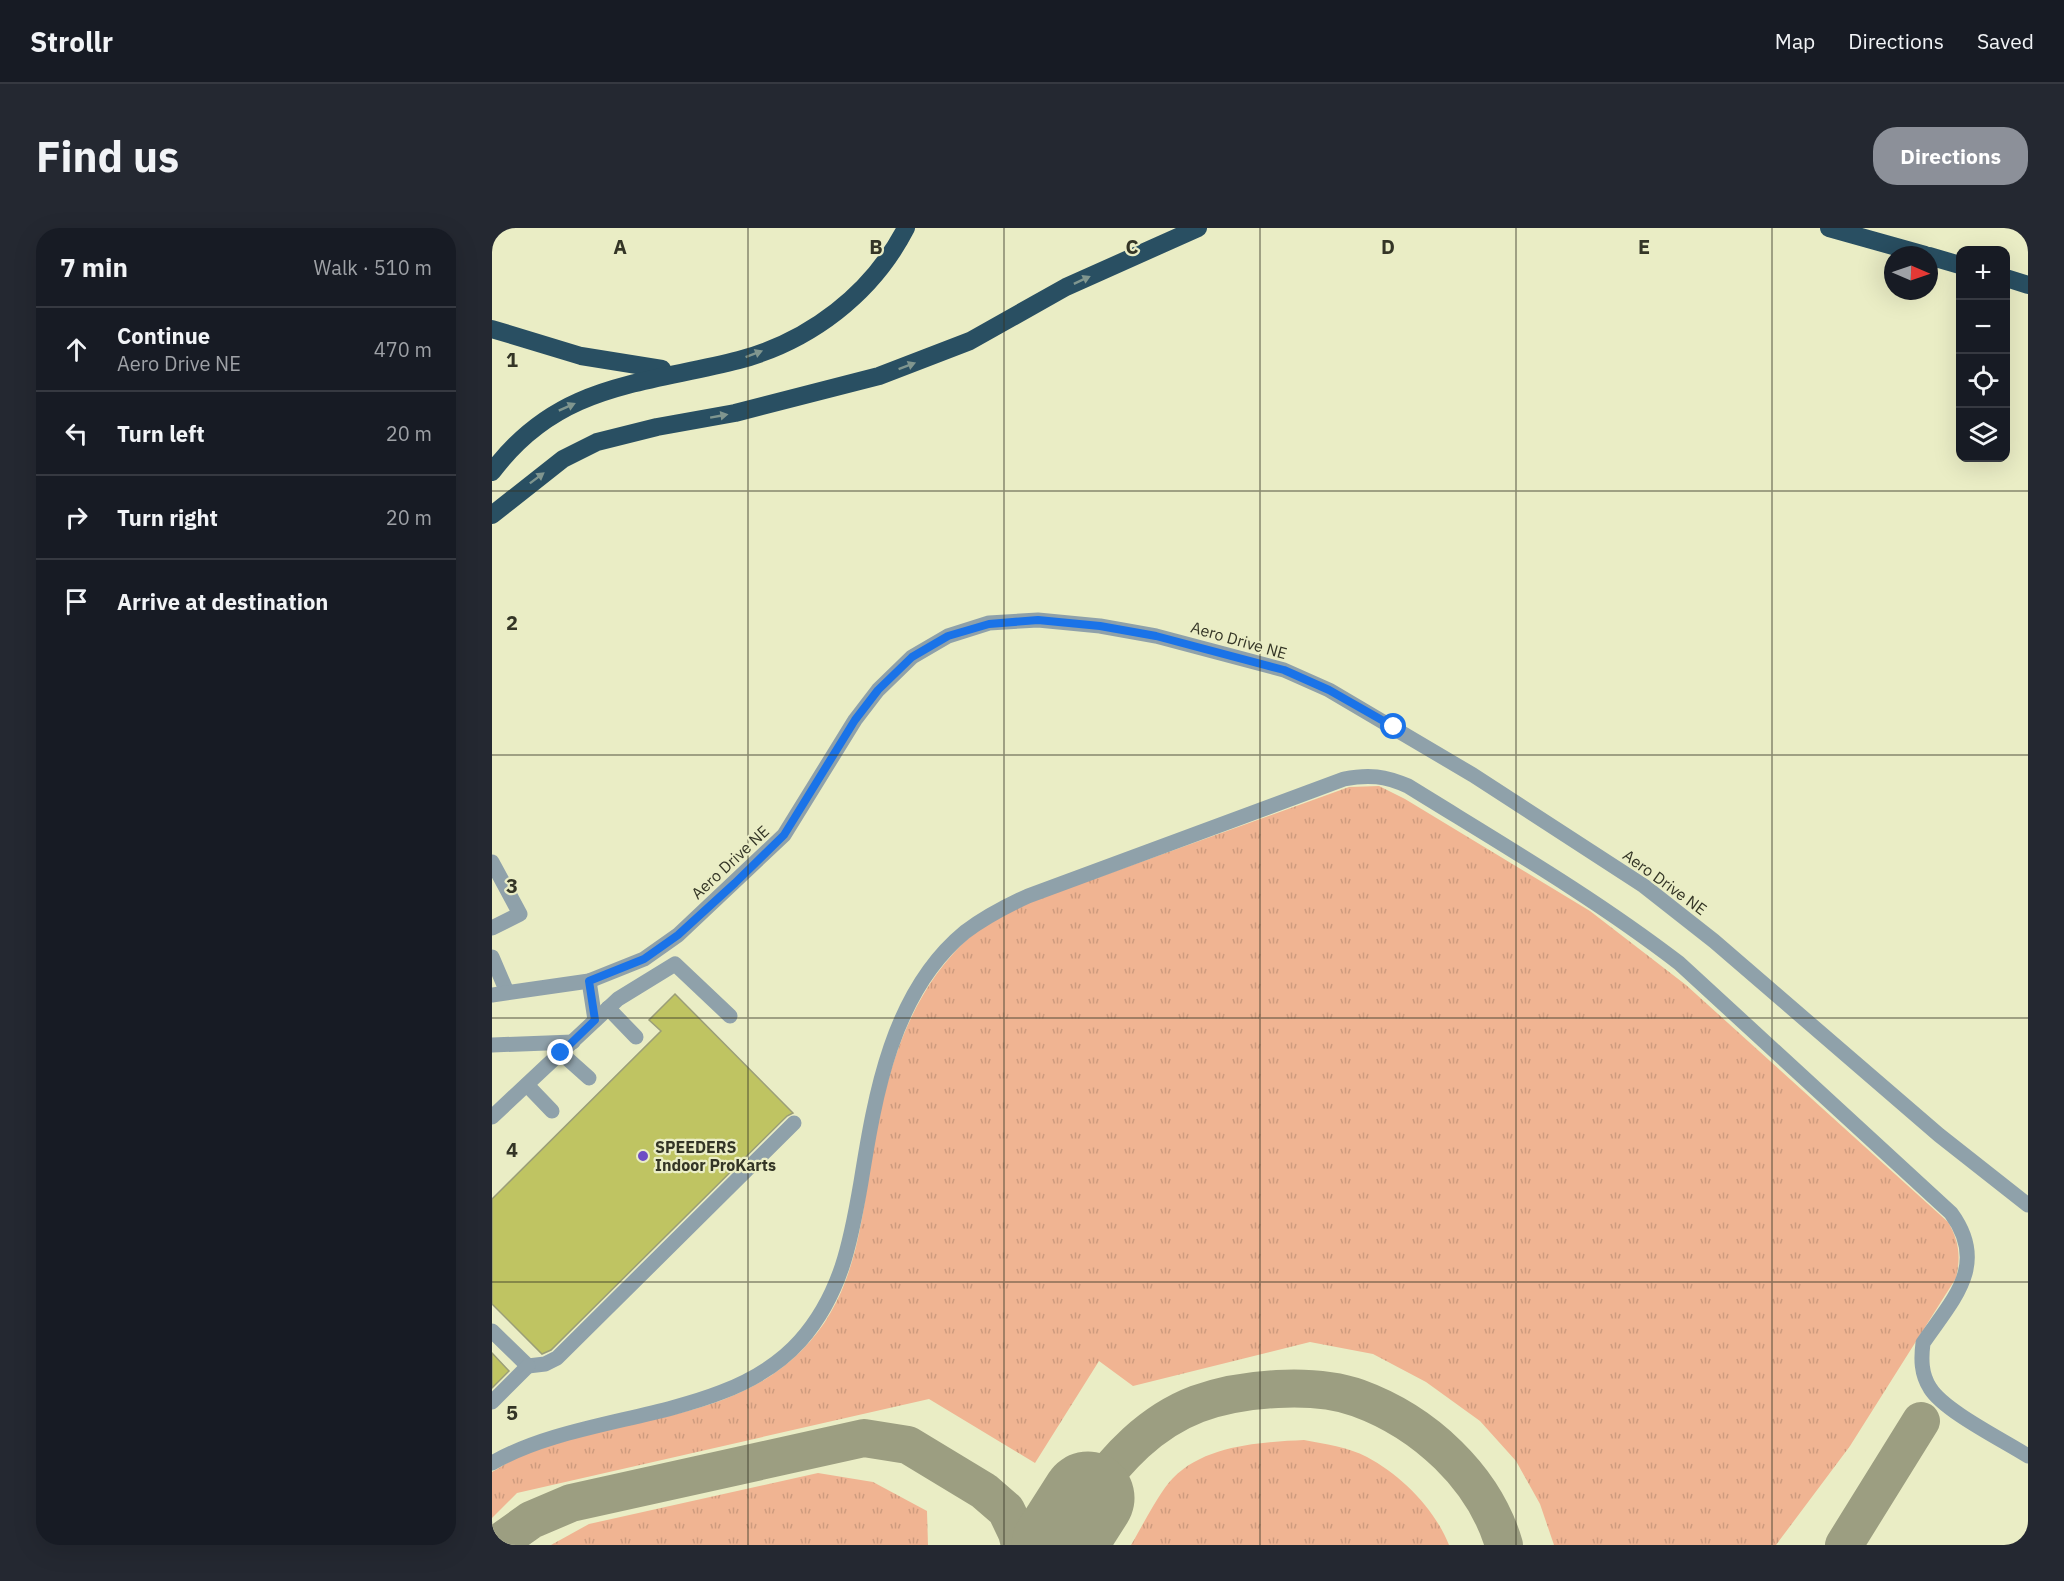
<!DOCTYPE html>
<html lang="en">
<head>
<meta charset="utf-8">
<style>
	body { margin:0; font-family:"IBM Plex Sans",sans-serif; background:#242831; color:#f1f3f6 }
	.controls { position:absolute; right:18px; top:18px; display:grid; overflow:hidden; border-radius:12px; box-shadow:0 6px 24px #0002 }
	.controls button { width:54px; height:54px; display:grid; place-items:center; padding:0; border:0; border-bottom:2px solid #363941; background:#171b24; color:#f1f3f6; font:30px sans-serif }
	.compass { position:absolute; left:1392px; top:18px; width:54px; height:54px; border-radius:50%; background:#171b24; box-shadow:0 6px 24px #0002; rotate:92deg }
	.stop { position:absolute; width:18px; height:18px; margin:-14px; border:4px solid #1a73e8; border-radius:50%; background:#fff }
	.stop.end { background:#1a73e8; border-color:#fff; box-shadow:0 2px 6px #0008 }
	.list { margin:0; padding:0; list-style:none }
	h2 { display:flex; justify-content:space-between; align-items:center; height:78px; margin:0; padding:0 24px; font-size:26px }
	h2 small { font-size:20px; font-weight:400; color:#9ea1a6 }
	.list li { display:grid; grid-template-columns:39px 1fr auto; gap:18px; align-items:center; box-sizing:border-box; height:84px; padding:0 24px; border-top:2px solid #363941 }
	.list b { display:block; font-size:22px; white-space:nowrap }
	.list p { margin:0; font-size:20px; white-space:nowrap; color:#9ea1a6 }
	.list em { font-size:20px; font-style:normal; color:#9ea1a6 }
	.icon { flex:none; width:33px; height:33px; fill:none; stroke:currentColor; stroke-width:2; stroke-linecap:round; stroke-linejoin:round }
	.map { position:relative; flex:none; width:1536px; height:1317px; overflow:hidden; border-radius:24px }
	header { display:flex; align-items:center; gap:36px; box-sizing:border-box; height:84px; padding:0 30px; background:#171b24; border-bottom:2px solid #363941 }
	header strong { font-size:28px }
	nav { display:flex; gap:33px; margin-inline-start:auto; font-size:21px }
	.intro { display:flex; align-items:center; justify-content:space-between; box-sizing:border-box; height:144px; padding:0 36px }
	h1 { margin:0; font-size:42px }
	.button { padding:15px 27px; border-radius:24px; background:#8c9099; color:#fff; font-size:21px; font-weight:700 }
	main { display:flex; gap:36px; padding:0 36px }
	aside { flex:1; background:#171b24; border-radius:24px; box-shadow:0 6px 24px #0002 }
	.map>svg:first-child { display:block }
	.grass { fill:url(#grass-tufts) }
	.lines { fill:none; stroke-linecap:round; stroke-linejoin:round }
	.taxiway { stroke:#9c9e81; stroke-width:38 }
	.runway { stroke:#9c9e81; stroke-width:93 }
	.building { fill:#bfc462; stroke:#9b9e78; stroke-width:1.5 }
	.minor { stroke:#8fa1aa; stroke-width:15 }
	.highway { stroke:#294f62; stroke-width:18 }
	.oneway { fill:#80968f }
	.route { stroke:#1a73e8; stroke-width:8 }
	.grid { fill:none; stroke:#343526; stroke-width:1.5; stroke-opacity:0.55 }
	.poi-dot { fill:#6d4cc5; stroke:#eaedc5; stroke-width:2 }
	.labels { text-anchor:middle; stroke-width:4.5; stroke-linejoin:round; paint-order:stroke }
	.street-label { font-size:16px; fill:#343526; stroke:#eaedc5 }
	.poi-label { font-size:16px; font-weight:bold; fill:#343526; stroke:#eaedc5; text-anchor:start }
	.grid-label { font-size:20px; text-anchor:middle; font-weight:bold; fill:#343526; stroke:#eaedc5; stroke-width:4.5; stroke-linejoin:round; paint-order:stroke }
</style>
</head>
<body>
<header>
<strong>Strollr</strong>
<nav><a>Map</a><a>Directions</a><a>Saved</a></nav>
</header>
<div class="intro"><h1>Find us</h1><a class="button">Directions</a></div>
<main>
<aside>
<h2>7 min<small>Walk · 510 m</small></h2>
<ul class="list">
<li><svg class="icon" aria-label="ahead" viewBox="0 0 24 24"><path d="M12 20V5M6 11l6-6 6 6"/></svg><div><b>Continue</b><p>Aero Drive NE</p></div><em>470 m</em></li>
<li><svg class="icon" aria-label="left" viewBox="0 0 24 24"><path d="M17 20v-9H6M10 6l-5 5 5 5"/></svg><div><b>Turn left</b></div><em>20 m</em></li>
<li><svg class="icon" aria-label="right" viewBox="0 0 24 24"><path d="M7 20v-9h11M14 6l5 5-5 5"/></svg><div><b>Turn right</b></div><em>20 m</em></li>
<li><svg class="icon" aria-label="arrive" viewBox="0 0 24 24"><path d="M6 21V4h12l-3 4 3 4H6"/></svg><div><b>Arrive at destination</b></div></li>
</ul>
</aside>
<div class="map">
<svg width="1536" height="1317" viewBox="0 0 1536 1317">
	<defs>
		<pattern id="grass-tufts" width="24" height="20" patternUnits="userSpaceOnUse" patternTransform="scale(1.5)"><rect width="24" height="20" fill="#f0b492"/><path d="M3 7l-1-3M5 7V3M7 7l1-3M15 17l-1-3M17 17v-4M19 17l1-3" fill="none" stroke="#ce9b7e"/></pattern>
	</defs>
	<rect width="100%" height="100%" fill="#eaedc5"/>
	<g class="grass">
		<path d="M 887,558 L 913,571 L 1098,683 L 1194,757 L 1456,994 C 1467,1013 1469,1028 1464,1050 L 1358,1218 L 1284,1317 L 1062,1317 L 1048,1276 L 1024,1233 L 988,1193 L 934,1154 L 881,1126 L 818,1114 L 641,1158 L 607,1133 L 543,1235 L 437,1171 L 25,1265 L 0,1290 L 0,1244 C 13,1237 26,1227 40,1222 C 130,1188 237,1195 309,1123 C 358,1075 368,1009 377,945 C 390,860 412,767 479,708 C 499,691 523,681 546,671 L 857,559 Z"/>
		<path d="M 812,1212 C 833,1216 856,1219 875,1229 C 909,1247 943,1281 957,1317 L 639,1317 C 650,1299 667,1264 681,1250 C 713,1217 769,1214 812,1212 Z"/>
		<polygon points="326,1245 381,1254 435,1283 436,1317 59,1317 97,1296"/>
	</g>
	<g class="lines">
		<g class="taxiway">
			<path d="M 596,1270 C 625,1230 658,1194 705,1176 C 749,1160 821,1154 866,1170 C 932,1194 992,1249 1012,1317"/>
			<polyline points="4,1317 39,1292 79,1275 372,1210 416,1217 492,1263 514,1282 525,1305 528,1317"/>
			<polyline points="1352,1317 1429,1193"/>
		</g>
		<polyline class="runway" points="566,1317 596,1270"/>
	</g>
	<g class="building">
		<polygon points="183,766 301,885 295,888 59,1122 50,1126 0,1076 0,971 169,803 157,792"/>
		<polygon points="0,1125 17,1143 0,1160"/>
	</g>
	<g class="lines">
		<g class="minor">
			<polyline points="0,634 28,686 0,700"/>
			<polyline points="0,729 15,764"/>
			<polyline points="97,753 103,792"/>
			<polyline points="0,767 97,753 152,731 186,707 292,607 363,492 386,462 420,429 456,408 497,395 546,392 608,398 664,408 792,442 837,462 981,547 1152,658 1222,713 1447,907 1536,977"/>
			<polyline points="116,780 144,809"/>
			<polyline points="0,817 81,814"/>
			<polyline points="69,825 97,850"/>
			<polyline points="35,857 60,883"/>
			<polyline points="0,889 126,771 183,736 238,788"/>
			<polyline points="0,1103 36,1138 53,1136 65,1130 302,895"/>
			<polyline points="0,1174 36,1138"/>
			<path d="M 0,1235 C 92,1182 236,1194 308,1113 C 349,1067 359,1013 369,954 C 383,867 400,764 473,704 C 493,689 514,678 536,668 L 852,551 C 877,546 893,548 916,558 C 1008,615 1101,669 1187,735 L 1459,985 C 1497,1037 1461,1071 1431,1115 C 1429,1131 1429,1146 1438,1160 C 1452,1183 1511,1212 1536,1228"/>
		</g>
		<g class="highway">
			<polyline points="1337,0 1433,27"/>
			<polyline points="1437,28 1468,37"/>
			<polyline points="1514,50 1536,57"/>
			<polyline points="0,101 89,128 170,141"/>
			<path d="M 0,244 C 66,155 149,157 247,132 C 318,113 380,66 414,0"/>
			<polyline points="0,287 71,231 105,214 165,199 243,185 387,148 478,113 574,59 706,0"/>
		</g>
	</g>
	<defs><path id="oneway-solid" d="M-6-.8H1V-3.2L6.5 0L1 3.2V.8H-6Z" transform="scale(1.5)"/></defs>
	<g class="oneway">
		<use href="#oneway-solid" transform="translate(590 52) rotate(-25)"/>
		<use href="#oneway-solid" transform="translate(262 126) rotate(-21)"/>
		<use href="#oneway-solid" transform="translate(415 138) rotate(-21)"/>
		<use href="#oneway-solid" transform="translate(75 179) rotate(-24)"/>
		<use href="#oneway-solid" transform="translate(227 188) rotate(-10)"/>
		<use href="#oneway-solid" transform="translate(45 250) rotate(-37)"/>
	</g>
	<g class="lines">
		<polyline class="route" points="69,825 103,792 97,753 152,731 186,707 243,655 292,607 363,492 386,462 420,429 456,408 497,396 546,392 608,398 664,408 792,442 837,462 902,499"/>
	</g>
	<path class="grid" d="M 256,0 L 256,1317M 512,0 L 512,1317M 768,0 L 768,1317M 1024,0 L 1024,1317M 1280,0 L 1280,1317M 0,263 L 1536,263M 0,527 L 1536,527M 0,790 L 1536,790M 0,1054 L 1536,1054"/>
	<circle class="poi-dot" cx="151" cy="928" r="6"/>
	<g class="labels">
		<g class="street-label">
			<text transform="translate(747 412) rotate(16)" y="6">Aero Drive NE</text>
			<text transform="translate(238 634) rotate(-43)" y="6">Aero Drive NE</text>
			<text transform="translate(1173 654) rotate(36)" y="6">Aero Drive NE</text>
		</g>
		<g class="poi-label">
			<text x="163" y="925">SPEEDERS<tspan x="163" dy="18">Indoor ProKarts</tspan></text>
		</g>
	</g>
	<g class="grid-label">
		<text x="128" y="26">A</text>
		<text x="384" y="26">B</text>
		<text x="640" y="26">C</text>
		<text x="896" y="26">D</text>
		<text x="1152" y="26">E</text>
		<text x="20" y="139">1</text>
		<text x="20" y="402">2</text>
		<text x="20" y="665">3</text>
		<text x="20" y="929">4</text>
		<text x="20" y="1192">5</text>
	</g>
</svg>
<div class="controls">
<button>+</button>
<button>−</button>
<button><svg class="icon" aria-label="locate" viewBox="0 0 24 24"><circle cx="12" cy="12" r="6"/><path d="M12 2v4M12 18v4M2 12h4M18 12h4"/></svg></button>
<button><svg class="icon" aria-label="layers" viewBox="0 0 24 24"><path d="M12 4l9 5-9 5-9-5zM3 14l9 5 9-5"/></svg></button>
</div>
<svg class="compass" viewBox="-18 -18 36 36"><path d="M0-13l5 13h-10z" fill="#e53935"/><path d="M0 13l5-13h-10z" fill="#9ea1a6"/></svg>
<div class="stop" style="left:902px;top:499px"></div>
<div class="stop end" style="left:69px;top:825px"></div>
</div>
</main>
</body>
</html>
